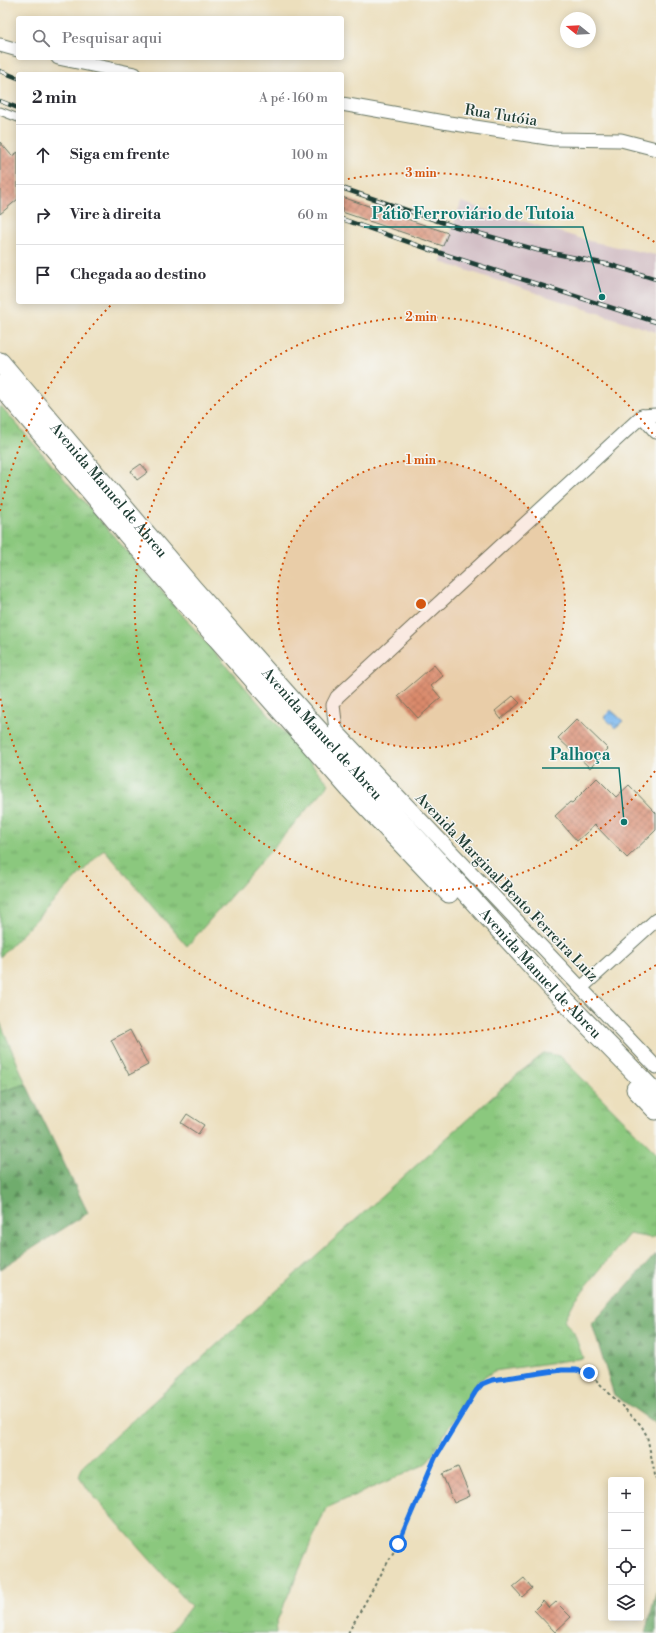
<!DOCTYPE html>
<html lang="pt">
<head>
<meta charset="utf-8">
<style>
	body { margin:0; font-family:"Libre Bodoni",serif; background:#f7f7f7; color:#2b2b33 }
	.controls { position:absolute; right:12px; bottom:12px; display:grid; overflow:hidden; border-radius:4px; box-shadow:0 2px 10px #0003 }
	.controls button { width:36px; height:36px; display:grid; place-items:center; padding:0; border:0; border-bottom:1px solid #e1e1e2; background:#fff; color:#2b2b33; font:20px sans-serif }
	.compass { position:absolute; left:560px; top:12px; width:36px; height:36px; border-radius:50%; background:#fff; box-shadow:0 2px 10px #0003; rotate:288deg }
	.stop { position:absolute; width:12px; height:12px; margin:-9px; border:3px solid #1a73e8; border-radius:50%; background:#fff }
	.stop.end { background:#1a73e8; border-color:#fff; box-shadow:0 1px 4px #0008 }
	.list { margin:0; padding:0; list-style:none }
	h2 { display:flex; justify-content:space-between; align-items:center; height:52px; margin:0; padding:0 16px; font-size:17px }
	h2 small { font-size:13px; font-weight:400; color:#7c7c81 }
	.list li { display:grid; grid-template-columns:26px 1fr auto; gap:12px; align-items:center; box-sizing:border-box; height:60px; padding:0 16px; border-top:1px solid #e1e1e2 }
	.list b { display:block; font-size:15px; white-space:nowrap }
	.list em { font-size:13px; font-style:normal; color:#7c7c81 }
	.icon { flex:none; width:22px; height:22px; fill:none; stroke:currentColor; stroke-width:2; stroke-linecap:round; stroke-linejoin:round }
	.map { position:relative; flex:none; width:656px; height:1633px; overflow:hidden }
	.search { position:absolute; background:#fff; box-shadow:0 2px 10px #0003; left:16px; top:16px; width:328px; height:44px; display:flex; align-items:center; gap:10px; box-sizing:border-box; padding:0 14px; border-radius:4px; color:#7c7c81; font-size:15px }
	.panel { position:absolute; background:#fff; box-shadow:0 2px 10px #0003; left:16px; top:72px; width:328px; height:232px; border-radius:4px }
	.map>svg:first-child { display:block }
	.industrial { fill:#d2bec5 }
	.grass { fill:url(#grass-tufts); stroke:#558259 }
	.forest { fill:url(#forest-firs); stroke:#487450 }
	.water { fill:url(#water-waves); stroke:#4e7b92 }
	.building { fill:url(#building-cross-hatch) }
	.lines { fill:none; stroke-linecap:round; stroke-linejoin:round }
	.lane-casing { stroke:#677664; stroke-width:9 }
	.street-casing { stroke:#677664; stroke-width:15 }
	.secondary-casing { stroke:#677664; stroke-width:21 }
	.path { stroke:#677664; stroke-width:2; stroke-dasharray:3 3; stroke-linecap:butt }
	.lane { stroke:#fff; stroke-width:7 }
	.street { stroke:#fff; stroke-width:13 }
	.secondary { stroke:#fff; stroke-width:19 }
	.rail-casing { stroke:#1f3d34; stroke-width:4.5 }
	.rail { stroke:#f6f6f2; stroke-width:3; stroke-dasharray:9; stroke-linecap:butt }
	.route { stroke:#1a73e8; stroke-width:5 }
	.ring { fill:none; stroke:#d45610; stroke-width:2; stroke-dasharray:2 4 }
	.labels { text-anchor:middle; stroke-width:3; stroke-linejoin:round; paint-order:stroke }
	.street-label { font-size:15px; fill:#1f3d34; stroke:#f6f6f2 }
	.centre { fill:#d45610; stroke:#f6f6f2; stroke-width:2 }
	.ring-label { font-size:12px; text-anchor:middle; font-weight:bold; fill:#d45610; stroke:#f6f6f2; stroke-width:3; stroke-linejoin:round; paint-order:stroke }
	.leader { fill:none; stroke:#0f766e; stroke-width:1.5 }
	.callout-dot { fill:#0f766e; stroke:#f6f6f2; stroke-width:1.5 }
	.callout-label { font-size:16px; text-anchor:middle; font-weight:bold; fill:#0f766e; stroke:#f6f6f2; stroke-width:3; stroke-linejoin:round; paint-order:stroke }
</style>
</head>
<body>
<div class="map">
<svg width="656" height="1633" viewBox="0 0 656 1633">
	<defs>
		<pattern id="grass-tufts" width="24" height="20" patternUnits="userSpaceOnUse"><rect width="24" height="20" fill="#8bc87e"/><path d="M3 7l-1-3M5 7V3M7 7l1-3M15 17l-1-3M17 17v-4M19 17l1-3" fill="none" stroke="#71a468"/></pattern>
		<pattern id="forest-firs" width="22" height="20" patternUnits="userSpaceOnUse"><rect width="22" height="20" fill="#70ac6d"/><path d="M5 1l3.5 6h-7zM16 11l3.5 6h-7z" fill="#5b8d5a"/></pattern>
		<pattern id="water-waves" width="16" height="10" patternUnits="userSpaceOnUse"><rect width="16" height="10" fill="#7eb9ef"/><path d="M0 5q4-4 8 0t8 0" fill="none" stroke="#6798c2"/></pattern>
		<pattern id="building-cross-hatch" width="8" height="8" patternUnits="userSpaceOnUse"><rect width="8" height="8" fill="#db9278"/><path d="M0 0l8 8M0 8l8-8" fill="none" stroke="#b17863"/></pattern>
	</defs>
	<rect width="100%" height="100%" fill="#f6f6f2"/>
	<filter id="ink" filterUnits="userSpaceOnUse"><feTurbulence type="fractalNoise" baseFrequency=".025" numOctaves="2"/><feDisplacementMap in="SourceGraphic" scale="8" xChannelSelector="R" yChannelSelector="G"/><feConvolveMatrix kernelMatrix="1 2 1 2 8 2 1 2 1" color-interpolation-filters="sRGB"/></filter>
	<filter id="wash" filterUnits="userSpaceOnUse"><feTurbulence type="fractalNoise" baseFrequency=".012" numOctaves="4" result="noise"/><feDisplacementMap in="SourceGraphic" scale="16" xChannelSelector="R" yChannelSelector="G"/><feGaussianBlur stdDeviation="0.9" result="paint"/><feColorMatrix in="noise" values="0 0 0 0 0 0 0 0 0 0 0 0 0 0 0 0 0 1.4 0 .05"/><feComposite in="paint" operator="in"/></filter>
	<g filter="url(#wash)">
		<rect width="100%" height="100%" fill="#ecdfbd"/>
		<polygon class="industrial" points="461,202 589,241 656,255 656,332 441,262"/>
		<g class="grass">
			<polygon points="0,405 329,784 187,946 104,849 0,957"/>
			<polygon points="0,1022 26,1084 0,1092"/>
			<polygon points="545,1053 560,1056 656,1153 656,1236 651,1238 629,1234 575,1300 564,1321 574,1333 583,1358 494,1371 477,1382 426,1464 326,1508 276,1623 277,1633 168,1633 176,1626 191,1606 90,1492 79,1476 83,1465 519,1073"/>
		</g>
		<g class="forest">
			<polygon points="26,1084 88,1213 0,1269 0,1092"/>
			<polygon points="656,1254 656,1424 614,1395 592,1324"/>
			<polygon points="656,1592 656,1633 646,1633"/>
		</g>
		<polygon class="water" points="611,710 623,721 615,728 604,717"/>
		<g id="blocks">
			<g class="building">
				<polygon points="0,142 12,156 18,152 18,199 0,214"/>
				<polygon points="342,197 448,233 443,246 342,212"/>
				<polygon points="141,464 148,472 137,480 131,471"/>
				<polygon points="434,665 443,676 431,686 441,698 418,718 398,696"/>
				<polygon points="513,696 520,703 501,719 495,711"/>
				<polygon points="577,719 608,749 590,768 558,738"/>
				<polygon points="597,778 616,797 629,785 656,813 656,830 627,858 595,825 577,841 555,816 570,802 572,803"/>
				<polygon points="130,1030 148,1065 129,1075 111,1040"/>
				<polygon points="187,1114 204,1125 198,1134 181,1123"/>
				<polygon points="458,1467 470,1496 454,1503 442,1474"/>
				<polygon points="524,1578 532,1588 522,1597 513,1587"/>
				<polygon points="543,1601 549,1608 556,1602 571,1617 555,1632 534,1610"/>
			</g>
		</g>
	</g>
	<g filter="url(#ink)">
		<use href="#blocks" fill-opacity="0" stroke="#677664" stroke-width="1"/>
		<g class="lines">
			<g class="lane-casing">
				<polyline id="lane" points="0,111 18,118"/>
			</g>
			<g class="street-casing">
				<g id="street">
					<polyline points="0,45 18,50"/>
					<polyline points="58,58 135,74"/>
					<polyline points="342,104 449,123 554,139 621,140 656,149"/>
					<polyline points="642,416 337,697 333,705 336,730 656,1067"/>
					<polyline points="642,416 656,432"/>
					<polyline points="642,416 656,415"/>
					<polyline points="581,988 656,920"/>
				</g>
			</g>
			<g class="secondary-casing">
				<g id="secondary">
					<path id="s1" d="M 0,362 L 193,589 L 311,722 L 557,993 L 656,1094"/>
					<polyline points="0,385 180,596 350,789 449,893"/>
					<polyline points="636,1089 656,1110"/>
				</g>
			</g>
			<polyline class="path" points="348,1633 398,1544 435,1458 476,1391 482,1384 492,1379 562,1370 576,1370 589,1373 641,1425 647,1436 656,1480"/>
			<use href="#lane" class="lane"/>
			<use href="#street" class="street"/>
			<use href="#secondary" class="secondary"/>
			<g class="rail-casing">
				<g id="rail">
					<polyline points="0,71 18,78"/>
					<polyline points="0,101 18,108"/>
					<polyline points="342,188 450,225 537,250 611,265 656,279"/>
					<polyline points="342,219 428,249 656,322"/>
				</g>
			</g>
			<use href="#rail" class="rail"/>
		</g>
	</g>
	<g class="lines" filter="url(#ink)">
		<polyline class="route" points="398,1544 435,1458 476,1391 482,1384 492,1380 562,1370 576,1370 589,1373"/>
	</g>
	<circle cx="421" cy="604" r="144" fill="#d45610" fill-opacity=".12"/>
	<g class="ring">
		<circle cx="421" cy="604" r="144"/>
		<path d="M655 771A287 287 0 1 1 655 437"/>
		<path d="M656 965A431 431 0 0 1 0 697M0 511A431 431 0 0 1 111 305M342 180A431 431 0 0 1 656 243"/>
	</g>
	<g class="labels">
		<g class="street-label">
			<text transform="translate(501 115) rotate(9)" y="5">Rua Tutóia</text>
			<text dy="5" stroke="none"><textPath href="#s1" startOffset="168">Avenida Manuel de Abreu</textPath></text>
			<text dy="5" stroke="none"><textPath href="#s1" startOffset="492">Avenida Manuel de Abreu</textPath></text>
			<text transform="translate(507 887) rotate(46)" y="5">Avenida Marginal Bento Ferreira Luiz</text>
			<text dy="5" stroke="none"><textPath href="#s1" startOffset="816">Avenida Manuel de Abreu</textPath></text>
		</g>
	</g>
	<circle cx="421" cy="604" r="6" class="centre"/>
	<g class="ring-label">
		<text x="421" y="177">3 min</text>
		<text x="421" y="321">2 min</text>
		<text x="421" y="464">1 min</text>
	</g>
	<path class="leader" d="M602 297L583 227H364M624 822L619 768H542"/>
	<g class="callout-dot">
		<circle cx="602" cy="297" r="4"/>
		<circle cx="624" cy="822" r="4"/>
	</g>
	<g class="callout-label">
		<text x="473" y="219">Pátio Ferroviário de Tutoia</text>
		<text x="580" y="760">Palhoça</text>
	</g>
</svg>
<div class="controls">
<button>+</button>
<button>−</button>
<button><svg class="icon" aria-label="locate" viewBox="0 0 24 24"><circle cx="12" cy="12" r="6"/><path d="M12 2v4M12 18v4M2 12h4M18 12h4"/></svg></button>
<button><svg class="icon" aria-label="layers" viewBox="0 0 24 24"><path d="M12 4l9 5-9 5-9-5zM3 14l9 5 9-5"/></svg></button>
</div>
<svg class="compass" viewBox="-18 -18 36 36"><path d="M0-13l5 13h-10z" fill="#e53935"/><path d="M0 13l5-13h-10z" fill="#7c7c81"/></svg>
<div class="stop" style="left:398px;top:1544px"></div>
<div class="stop end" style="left:589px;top:1373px"></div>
<div class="search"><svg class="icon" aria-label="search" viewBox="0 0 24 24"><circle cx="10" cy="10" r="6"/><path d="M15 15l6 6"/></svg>Pesquisar aqui</div>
<section class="panel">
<h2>2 min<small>A pé · 160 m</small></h2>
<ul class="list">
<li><svg class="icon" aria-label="ahead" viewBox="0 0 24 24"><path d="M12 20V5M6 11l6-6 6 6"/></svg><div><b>Siga em frente</b></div><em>100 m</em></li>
<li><svg class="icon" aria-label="right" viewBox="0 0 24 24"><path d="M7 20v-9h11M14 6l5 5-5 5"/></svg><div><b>Vire à direita</b></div><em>60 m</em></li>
<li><svg class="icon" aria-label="arrive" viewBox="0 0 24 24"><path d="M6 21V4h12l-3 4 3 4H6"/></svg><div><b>Chegada ao destino</b></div></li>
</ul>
</section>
</div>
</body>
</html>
